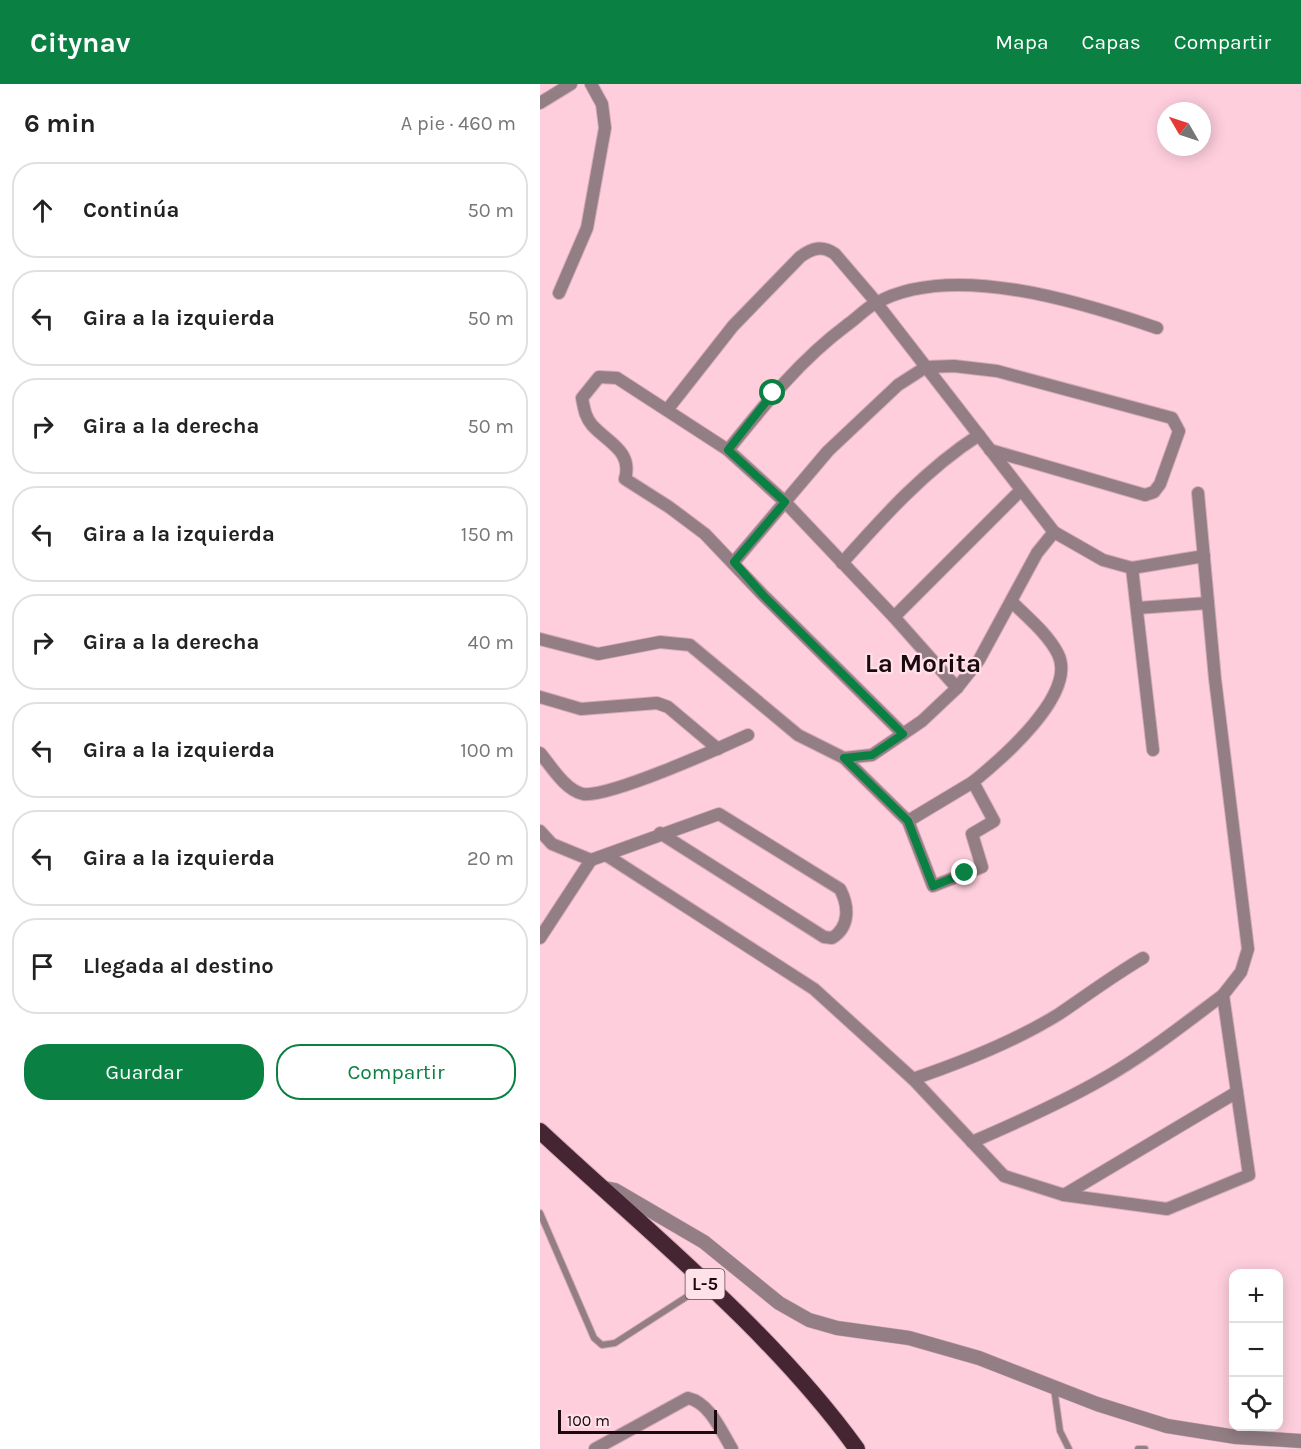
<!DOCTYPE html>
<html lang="es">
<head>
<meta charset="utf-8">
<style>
	body { margin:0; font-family:Karla,sans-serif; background:#f6f6f6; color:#222 }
	.controls { position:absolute; right:18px; bottom:18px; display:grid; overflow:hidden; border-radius:12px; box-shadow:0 3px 15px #0003 }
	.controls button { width:54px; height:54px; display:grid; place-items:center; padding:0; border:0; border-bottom:2px solid #e0e0e0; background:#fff; color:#222; font:30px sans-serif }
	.compass { position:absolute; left:617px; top:18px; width:54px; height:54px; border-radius:50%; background:#fff; box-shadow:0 3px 15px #0003; rotate:309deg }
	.scale { position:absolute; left:18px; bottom:15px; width:159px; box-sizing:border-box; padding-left:6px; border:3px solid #1a0a10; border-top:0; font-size:16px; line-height:21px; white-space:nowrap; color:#1a0a10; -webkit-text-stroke:4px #ffe1ea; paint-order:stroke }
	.stop { position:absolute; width:18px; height:18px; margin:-14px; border:4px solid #0b8043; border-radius:50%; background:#fff }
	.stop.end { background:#0b8043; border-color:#fff; box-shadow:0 2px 6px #0008 }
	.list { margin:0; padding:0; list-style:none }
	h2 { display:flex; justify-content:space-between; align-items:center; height:78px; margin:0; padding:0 24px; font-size:26px }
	h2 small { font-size:20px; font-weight:400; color:#767676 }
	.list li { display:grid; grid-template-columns:39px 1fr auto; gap:18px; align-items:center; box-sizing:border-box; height:96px; margin:0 12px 12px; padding:0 12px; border:2px solid #e0e0e0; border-radius:24px }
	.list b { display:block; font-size:22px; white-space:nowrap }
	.list em { font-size:20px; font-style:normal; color:#767676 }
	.actions { display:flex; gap:12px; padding:18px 24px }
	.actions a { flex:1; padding:14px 0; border:2px solid #0b8043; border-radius:24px; text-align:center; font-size:21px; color:#0b8043 }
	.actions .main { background:#0b8043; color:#fff }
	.icon { flex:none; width:33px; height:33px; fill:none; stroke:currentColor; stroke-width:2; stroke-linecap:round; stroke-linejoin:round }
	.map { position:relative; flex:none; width:761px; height:1365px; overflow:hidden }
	header { display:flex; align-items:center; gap:36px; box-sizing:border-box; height:84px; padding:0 30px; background:#0b8043; color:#fff }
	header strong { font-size:28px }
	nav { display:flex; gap:33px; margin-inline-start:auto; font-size:21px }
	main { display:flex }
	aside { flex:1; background:#fff }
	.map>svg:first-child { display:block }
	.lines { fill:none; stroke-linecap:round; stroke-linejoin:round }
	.service-casing { stroke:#d5abb8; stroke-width:8 }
	.minor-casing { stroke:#d5abb8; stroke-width:14 }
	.tertiary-casing { stroke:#d5abb8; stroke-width:15 }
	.trunk-casing { stroke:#d5abb8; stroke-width:18 }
	.service { stroke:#927e84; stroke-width:6 }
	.minor { stroke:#927e84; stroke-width:12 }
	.tertiary { stroke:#927e84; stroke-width:14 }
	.trunk { stroke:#462532; stroke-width:16 }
	.route { stroke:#0b8043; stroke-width:8 }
	.labels { text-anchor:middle; stroke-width:4.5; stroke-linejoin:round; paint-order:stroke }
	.shield { fill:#ffe1ea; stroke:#5f4a51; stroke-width:1.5 }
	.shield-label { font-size:18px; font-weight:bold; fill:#1a0a10 }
	.district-label { font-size:26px; font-weight:bold; fill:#1a0a10; stroke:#ffe1ea }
</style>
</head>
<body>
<header>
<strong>Citynav</strong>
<nav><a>Mapa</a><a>Capas</a><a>Compartir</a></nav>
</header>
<main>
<aside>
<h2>6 min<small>A pie · 460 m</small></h2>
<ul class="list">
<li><svg class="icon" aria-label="ahead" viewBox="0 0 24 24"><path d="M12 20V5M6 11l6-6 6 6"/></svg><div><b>Continúa</b></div><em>50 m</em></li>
<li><svg class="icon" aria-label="left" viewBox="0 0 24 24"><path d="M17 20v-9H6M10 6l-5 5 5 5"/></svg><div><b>Gira a la izquierda</b></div><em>50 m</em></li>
<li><svg class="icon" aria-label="right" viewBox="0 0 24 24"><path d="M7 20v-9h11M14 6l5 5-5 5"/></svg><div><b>Gira a la derecha</b></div><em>50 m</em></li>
<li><svg class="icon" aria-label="left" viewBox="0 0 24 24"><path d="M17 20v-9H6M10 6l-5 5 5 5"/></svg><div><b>Gira a la izquierda</b></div><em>150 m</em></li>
<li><svg class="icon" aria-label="right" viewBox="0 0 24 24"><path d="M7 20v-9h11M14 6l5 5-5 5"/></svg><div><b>Gira a la derecha</b></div><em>40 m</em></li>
<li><svg class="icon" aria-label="left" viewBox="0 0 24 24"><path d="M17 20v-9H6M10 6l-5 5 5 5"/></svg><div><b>Gira a la izquierda</b></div><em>100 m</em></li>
<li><svg class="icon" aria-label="left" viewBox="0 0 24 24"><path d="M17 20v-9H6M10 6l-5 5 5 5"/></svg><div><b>Gira a la izquierda</b></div><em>20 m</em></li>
<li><svg class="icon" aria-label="arrive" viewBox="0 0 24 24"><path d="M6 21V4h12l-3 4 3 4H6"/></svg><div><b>Llegada al destino</b></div></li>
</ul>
<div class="actions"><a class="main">Guardar</a><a>Compartir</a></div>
</aside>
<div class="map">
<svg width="761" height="1365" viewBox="0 0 761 1365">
	<rect width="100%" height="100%" fill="#fecedd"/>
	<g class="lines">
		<g class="service-casing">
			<g id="service">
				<polyline points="0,1129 54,1254 62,1261 75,1259 165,1201"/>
				<polyline points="514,1304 520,1347 529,1365"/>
				<polyline points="598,1365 605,1365"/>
			</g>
		</g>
		<g class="minor-casing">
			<g id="minor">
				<polyline points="0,19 31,0"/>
				<polyline points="19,209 47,144 65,44 62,20 51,0"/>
				<path d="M 127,326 L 193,242 L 260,173 C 272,164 282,161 295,170 L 331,212 L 514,448 L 563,476 L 592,484 L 664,472"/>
				<path d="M 188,366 C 225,320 260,276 307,241 C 317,234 326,224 336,219 C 411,177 541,218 617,244"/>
				<polyline points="194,478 288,367 358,301 386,283 414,282 457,287 632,334 639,347 620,400 614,408 605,411 450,366"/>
				<path d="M 302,479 C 344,432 386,385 439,351"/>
				<polyline points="592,484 613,666"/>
				<polyline points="597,524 668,519"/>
				<polyline points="354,533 481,406"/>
				<path d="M 0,555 L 58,570 L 120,558 L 150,561 L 258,651 L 304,674 L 368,737 L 393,802 L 442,783 L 432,750 L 454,737 L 433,698 C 460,676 538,610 518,570 C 508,550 487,533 472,518"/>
				<polyline points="0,613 41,625 117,619 128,623 178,665"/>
				<path d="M 363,650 L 223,511 L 165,450 L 129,423 L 85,395 C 93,367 68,359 52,341 C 45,333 44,324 42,314 L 59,293 L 77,294 L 188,366 L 245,418 L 354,533 L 417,604"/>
				<path d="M 0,669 C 11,682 25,706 43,710 C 68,714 180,664 208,651"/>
				<polyline points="304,674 332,671 382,637 417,604 439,576 497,469 514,448"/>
				<polyline points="368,737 433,698"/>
				<polyline points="0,747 12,760 51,776 0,854"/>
				<polyline points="66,771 274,905 373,995 464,1092 524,1111 627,1125 709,1091 683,911 701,888 708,865 675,595 658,409"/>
				<path d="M 51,776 L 179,730 L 300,805 C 309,822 310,843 292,854 L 284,853 L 120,749"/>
				<path d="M 373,995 C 423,978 474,958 519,930 C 547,911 574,891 603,874"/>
				<path d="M 432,1058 C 476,1039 519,1020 561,996 C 604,972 643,941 683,911"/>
				<polyline points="524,1111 697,1008"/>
				<path d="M 55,1365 L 148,1314 C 170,1319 181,1347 192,1365"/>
			</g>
		</g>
		<g class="tertiary-casing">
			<polyline id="tertiary" points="65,1104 75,1106 164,1158 239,1219 269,1236 297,1244 369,1254 439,1274 557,1320 627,1342 696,1353 761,1357"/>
		</g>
		<g class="trunk-casing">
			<path id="trunk" d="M 0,1047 C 107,1147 231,1246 317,1365"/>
		</g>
		<use href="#service" class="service"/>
		<use href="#minor" class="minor"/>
		<use href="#tertiary" class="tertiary"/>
		<use href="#trunk" class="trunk"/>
	</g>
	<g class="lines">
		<polyline class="route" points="233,309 188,366 245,418 194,478 223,511 363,650 332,671 304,674 368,737 393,802 425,789"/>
	</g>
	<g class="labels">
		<rect class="shield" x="145.5" y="1185" width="39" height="30" rx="4.5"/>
		<g class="shield-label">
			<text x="165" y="1206">L-5</text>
		</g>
		<g class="district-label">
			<text x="383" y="588">La Morita</text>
		</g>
	</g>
</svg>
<div class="controls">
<button>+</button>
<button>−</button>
<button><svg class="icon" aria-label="locate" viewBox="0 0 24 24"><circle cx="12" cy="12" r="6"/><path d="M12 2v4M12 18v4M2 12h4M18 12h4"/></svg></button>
</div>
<svg class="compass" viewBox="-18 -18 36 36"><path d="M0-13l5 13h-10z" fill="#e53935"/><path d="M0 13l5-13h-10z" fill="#767676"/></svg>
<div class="scale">100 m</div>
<div class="stop" style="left:233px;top:309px"></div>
<div class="stop end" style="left:425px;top:789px"></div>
</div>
</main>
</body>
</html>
